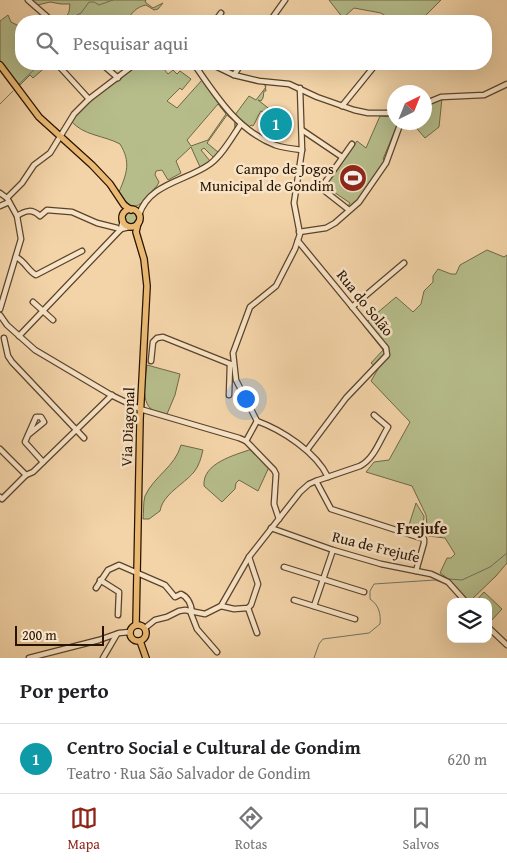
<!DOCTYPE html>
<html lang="pt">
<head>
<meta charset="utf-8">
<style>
	body { margin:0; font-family:"Gentium Book Plus",serif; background:#f6f6f6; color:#202124 }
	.controls { position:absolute; right:15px; bottom:15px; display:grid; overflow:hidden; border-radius:10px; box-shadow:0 5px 20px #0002 }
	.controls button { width:45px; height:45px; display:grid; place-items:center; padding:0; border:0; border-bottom:1px solid #e0e0e0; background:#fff; color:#202124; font:25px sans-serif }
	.compass { position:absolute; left:387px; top:85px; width:45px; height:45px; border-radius:50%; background:#fff; box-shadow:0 5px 20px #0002; rotate:43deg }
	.scale { position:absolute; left:15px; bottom:12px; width:89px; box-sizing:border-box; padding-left:5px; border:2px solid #281301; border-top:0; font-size:14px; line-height:18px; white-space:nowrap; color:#281301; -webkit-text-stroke:4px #f7e3c6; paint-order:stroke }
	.you { position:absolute; left:245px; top:398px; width:18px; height:18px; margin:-12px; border:4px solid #fff; border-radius:50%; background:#1a73e8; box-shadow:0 0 0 8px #1a73e833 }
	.badge { display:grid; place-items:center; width:32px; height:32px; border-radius:50%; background:#8f2418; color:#fff; font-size:16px; font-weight:700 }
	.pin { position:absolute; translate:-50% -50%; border:2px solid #fff; box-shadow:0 1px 5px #0006 }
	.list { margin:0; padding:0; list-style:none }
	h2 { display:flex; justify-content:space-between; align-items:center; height:65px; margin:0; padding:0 20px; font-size:21px }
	h2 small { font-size:16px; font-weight:400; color:#757577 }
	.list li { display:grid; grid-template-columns:32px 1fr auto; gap:15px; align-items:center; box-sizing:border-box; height:70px; padding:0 20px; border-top:1px solid #e0e0e0 }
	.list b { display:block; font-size:19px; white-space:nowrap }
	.list p { margin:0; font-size:16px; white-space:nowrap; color:#757577 }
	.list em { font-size:16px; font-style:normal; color:#757577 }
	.icon { flex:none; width:28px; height:28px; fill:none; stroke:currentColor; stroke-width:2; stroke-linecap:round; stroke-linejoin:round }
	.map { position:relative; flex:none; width:507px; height:658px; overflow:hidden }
	.search { position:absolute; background:#fff; box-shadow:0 5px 20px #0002; left:15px; right:15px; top:15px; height:55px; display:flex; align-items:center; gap:12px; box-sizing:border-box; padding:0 18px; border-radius:20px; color:#757577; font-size:19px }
	.sheet { height:135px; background:#fff }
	nav { display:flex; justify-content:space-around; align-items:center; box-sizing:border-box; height:70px; border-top:1px solid #e0e0e0; background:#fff; font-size:14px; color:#757577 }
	nav a { display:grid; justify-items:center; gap:2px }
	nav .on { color:#8f2418 }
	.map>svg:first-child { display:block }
	.green { fill:#b6bd8b; stroke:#6f6846; fill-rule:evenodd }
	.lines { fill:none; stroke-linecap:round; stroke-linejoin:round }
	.stream { stroke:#6d7665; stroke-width:1 }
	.minor-casing { stroke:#5b432b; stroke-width:7 }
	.major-casing { stroke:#281301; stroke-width:8 }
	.minor { stroke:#f7e3c6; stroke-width:4.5 }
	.major { stroke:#eaba74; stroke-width:5.5 }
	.labels { text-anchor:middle; stroke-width:5; stroke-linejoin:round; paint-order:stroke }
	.poi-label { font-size:15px; fill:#281301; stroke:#f7e3c6; text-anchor:end }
	.street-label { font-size:15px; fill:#281301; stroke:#f7e3c6 }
	.neighbourhood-label { font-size:16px; font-weight:bold; fill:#281301; stroke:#f7e3c6 }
</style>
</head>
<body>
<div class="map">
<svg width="507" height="658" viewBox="0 0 507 658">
	<rect width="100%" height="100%" fill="#f3d4a8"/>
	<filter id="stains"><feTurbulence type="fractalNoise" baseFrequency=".004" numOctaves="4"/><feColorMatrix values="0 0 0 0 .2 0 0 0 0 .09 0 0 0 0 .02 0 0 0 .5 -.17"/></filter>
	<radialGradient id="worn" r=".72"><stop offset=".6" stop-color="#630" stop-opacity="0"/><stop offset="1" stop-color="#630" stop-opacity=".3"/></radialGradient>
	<g class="green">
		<path d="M 32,0 L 146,0 L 145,2 L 153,8 L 163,3 L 158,9 L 154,10 L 146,5 C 136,7 132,13 126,21 L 84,21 L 78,16 L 74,21 L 64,21 L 69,12 L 70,4 L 61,4 L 50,2 L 38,5 Z"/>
		<polygon points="329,0 441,0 421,20 393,21 381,13 354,8 343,18"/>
		<polygon points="8,15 11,22 21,27 21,64 49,64 33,78 30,75 18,87 0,60 0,21"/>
		<path d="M 138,64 L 160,64 L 168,74 L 173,70 L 177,74 L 180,71 L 191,79 L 182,90 L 180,88 L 167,101 L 177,108 L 202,80 L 223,110 L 235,121 L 235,128 L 235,122 L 227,115 L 207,143 L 218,152 L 214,158 L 204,148 L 201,150 L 210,161 L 200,167 L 191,147 L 176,161 L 181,173 L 168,180 L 162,170 L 156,171 L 155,175 L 159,182 L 157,186 C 141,200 137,220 119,192 C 127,173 131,162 120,144 C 103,135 84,136 71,121 L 90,100 ZM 218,104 L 226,114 L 208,140 L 191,146 L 187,140 Z"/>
		<path d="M 265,85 L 266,91 L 264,91 L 263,98 L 261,101 L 258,100 L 272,111 L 269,116 L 261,111 C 257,117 257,120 253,126 L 251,125 L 249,127 L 235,115 L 249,96 L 256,100 L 266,87 Z"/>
		<polygon points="442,98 439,127 425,138 412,123 424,122 425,106"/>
		<polygon points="380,116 394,117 394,122 398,123 383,159 385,161 356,204 350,207 348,206 350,203 331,190 330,186 327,184 357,141 366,148"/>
		<circle cx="131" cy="218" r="6"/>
		<polygon points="487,250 504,257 507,255 507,563 496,576 469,602 447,578 440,573 447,558 451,558 455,554 445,538 428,536 426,515 412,486 366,472 374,462 389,460 410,422 371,381 378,369 371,363 383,350 363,325 396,297 413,312 421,304 424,291 433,282 433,276 438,269 451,274 456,274 460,265"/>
		<path d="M 147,365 L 180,374 L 175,395 L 167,414 C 138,414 144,385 147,365 Z"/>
		<path d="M 181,445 L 203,450 C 201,458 199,466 194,472 C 183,485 163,494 160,511 L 149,519 L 143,519 C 144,512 143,502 145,496 C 154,476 175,467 181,445 Z"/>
		<path d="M 252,449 L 269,467 L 258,491 L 239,480 L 236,483 L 235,489 L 222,502 L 204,486 C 202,463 235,455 252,449 Z"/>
		<polygon points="416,503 424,516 423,528 409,525"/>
		<polygon points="484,592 502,609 490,622 488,620 488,602 475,602"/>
	</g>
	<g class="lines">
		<g class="stream">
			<polyline points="70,21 71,18 81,13 89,2 94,2 99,5 113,0"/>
			<polyline points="18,85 40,64"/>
			<polyline points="0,104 13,91"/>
			<polyline points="449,579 462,580 490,567 507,553"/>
			<path d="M 314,658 L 319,644 L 323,639 L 369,633 L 380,624 C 381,614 379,605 370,599 L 370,591 L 374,584 L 435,580 L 445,583"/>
		</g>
		<g class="minor-casing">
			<g id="minor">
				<polyline points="28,0 52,21"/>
				<polyline points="158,19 162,21"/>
				<polyline points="215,21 221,13"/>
				<polyline points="270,21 285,0"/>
				<polyline points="57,64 89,99"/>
				<polyline points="102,64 118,78"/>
				<path d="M 194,64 C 216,96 237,130 275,145 C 284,148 293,149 302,150"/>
				<polyline points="211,64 234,75 259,81 289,84 317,97 354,110 368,113 394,113"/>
				<polyline points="234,75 241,64"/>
				<path d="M 300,88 L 302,150 L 294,203 L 300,234 L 295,249 L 276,286 L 250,307 L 233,353 L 236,380 L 257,421 C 282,430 316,452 328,477"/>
				<polyline points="424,104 441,97 484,95 507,84"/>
				<polyline points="342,106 376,64"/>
				<polyline points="302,130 342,157"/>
				<polyline points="0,193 7,198 17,216 21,239 0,309"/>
				<polyline points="7,198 22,183 34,165 50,153 74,114 89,99 135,64"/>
				<polyline points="0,206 9,202"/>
				<polyline points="349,210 321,188 352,144"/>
				<path d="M 139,215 C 149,183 187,181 210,164 C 223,154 232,137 241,124"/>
				<path d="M 17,216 C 26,210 32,209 40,216 L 47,210 L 72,212 L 97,223 L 117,228 L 120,230"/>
				<polyline points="121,229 123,220"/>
				<polyline points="299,232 326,228 335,223 359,202 386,163 401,122"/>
				<polyline points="298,241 386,348 387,355 346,398 307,450"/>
				<path d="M 16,257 C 25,261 28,271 36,275 L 82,251"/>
				<polyline points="33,302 53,320"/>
				<polyline points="352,307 404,263"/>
				<polyline points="0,315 7,325 35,350 111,395 140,409 239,438 246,441 274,470 276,474 274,504 279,519"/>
				<polyline points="19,336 121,229 129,227"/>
				<polyline points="4,338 8,356 12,362 84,438"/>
				<polyline points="151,361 153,342 157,338 163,337 233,365"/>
				<polyline points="229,395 230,364"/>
				<polyline points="28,435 36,417 41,417 44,422 28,435 25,442 43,462"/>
				<polyline points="246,441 257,421"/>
				<polyline points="0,449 26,475"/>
				<polyline points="316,481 331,509 424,539 424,543 416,571"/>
				<polyline points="0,497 2,499 26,475 33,472 112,395"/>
				<polyline points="271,528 333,550 381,564 431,574 448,582 466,602"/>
				<polyline points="284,567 364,592"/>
				<polyline points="100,580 119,592 118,615"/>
				<path d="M 96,588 L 108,570 L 119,565 L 165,585 L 175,597 L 181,594 C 188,597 191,604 192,612"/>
				<polyline points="294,600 355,619"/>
				<polyline points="221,606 234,609 248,608 251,605 258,584 249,557"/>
				<polyline points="314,606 333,550"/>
				<polyline points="248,608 257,633"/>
				<polyline points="190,611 197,629 217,652"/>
				<polyline points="488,627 507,645"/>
				<path d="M 145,628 L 155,620 L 167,617 L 179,611 L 185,610 L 205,614 L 221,606 L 249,557 L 300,492 L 309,484 L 316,481 L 360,466 C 374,459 380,440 388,427 L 374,415"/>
				<polyline points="29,658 99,640 119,633 130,632"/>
				<polyline points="103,658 117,634"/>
			</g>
		</g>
		<g class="major-casing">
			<g id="major">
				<polyline points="0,65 39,117 92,165 110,184 124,205 131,210"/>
				<circle cx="131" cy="218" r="9"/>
				<circle cx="138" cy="633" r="8"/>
				<polyline points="136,625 140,419 147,286 144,259 136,232 138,223"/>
				<polyline points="140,641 146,658"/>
			</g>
		</g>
		<use href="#minor" class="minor"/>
		<use href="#major" class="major"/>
	</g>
	<defs>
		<g id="stadium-disc" transform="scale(1.4375)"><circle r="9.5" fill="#8f2418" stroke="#f7e3c6"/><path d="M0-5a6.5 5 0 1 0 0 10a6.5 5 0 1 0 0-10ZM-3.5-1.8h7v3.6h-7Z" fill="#fff"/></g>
	</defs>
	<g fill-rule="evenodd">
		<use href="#stadium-disc" x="353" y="178"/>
	</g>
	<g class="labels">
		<g class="poi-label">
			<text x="334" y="174">Campo de Jogos<tspan x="334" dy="17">Municipal de Gondim</tspan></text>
		</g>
		<g class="street-label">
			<text transform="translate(365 303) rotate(51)" y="5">Rua do Solão</text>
			<text transform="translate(128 427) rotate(-88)" y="5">Via Diagonal</text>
			<text transform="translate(376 547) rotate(14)" y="5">Rua de Frejufe</text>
		</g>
		<g class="neighbourhood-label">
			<text x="422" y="534">Frejufe</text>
		</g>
	</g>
	<rect width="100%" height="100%" filter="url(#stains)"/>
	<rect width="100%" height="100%" fill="url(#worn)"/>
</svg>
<div class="controls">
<button><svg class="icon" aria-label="layers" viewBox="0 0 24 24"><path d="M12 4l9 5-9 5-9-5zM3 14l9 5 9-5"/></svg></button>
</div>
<svg class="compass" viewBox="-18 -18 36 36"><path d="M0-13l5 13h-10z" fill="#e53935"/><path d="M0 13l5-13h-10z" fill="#757577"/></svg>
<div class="scale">200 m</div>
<div class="you"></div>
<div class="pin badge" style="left:276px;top:124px;background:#0f9aa8">1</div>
<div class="search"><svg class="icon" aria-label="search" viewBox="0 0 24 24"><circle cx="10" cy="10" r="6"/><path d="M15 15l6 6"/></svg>Pesquisar aqui</div>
</div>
<section class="sheet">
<h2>Por perto<small></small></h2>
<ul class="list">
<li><span class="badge" style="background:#0f9aa8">1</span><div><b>Centro Social e Cultural de Gondim</b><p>Teatro · Rua São Salvador de Gondim</p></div><em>620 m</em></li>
</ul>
</section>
<nav>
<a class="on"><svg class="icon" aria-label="map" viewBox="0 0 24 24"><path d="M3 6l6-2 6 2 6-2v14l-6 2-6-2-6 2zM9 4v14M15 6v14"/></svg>Mapa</a>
<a><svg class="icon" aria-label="directions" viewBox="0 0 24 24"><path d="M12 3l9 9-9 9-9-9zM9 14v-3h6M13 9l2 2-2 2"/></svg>Rotas</a>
<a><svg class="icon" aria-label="saved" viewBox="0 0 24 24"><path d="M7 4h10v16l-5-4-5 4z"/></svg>Salvos</a>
</nav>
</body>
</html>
